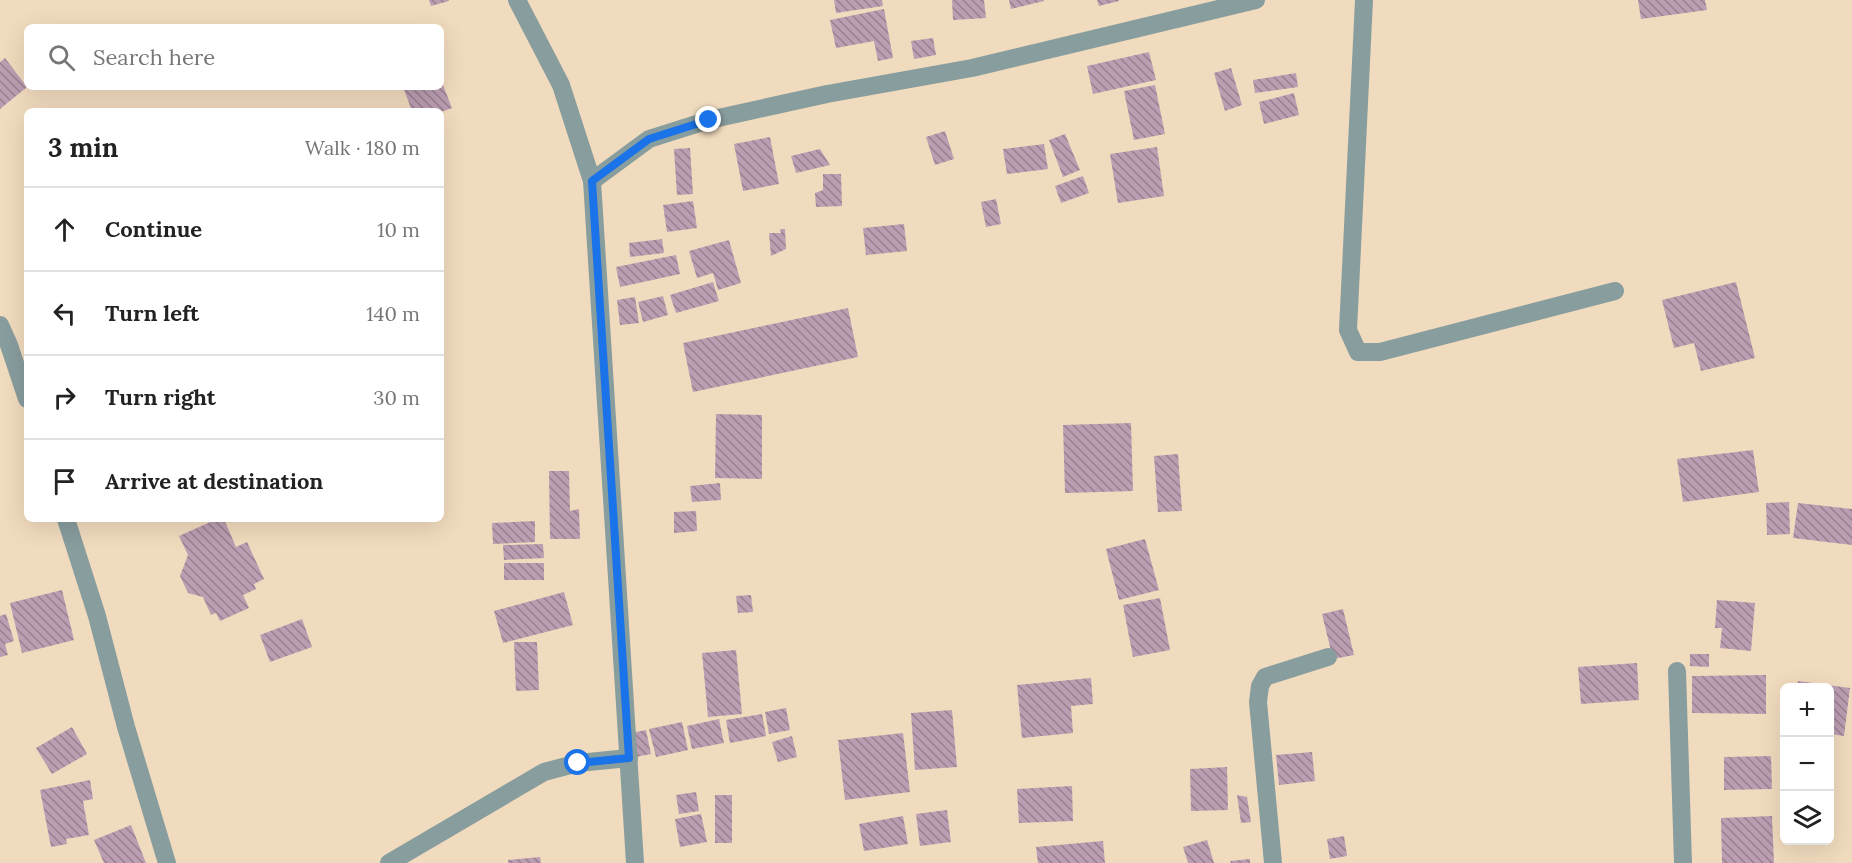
<!DOCTYPE html>
<html lang="en">
<head>
<meta charset="utf-8">
<style>
	body { margin:0; font-family:Lora,serif; background:#f2f2f2; color:#222 }
	.controls { position:absolute; right:18px; bottom:18px; display:grid; overflow:hidden; border-radius:9px; box-shadow:0 6px 24px #0002 }
	.controls button { width:54px; height:54px; display:grid; place-items:center; padding:0; border:0; border-bottom:2px solid #e0e0e0; background:#fff; color:#222; font:30px sans-serif }
	.stop { position:absolute; width:18px; height:18px; margin:-14px; border:4px solid #1a73e8; border-radius:50%; background:#fff }
	.stop.end { background:#1a73e8; border-color:#fff; box-shadow:0 2px 6px #0008 }
	.list { margin:0; padding:0; list-style:none }
	h2 { display:flex; justify-content:space-between; align-items:center; height:78px; margin:0; padding:0 24px; font-size:26px }
	h2 small { font-size:20px; font-weight:400; color:#767676 }
	.list li { display:grid; grid-template-columns:39px 1fr auto; gap:18px; align-items:center; box-sizing:border-box; height:84px; padding:0 24px; border-top:2px solid #e0e0e0 }
	.list b { display:block; font-size:22px; white-space:nowrap }
	.list em { font-size:20px; font-style:normal; color:#767676 }
	.icon { flex:none; width:33px; height:33px; fill:none; stroke:currentColor; stroke-width:2; stroke-linecap:round; stroke-linejoin:round }
	.map { position:relative; flex:none; width:1852px; height:863px; overflow:hidden }
	.search { position:absolute; background:#fff; box-shadow:0 6px 24px #0002; left:24px; top:24px; width:420px; height:66px; display:flex; align-items:center; gap:15px; box-sizing:border-box; padding:0 21px; border-radius:9px; color:#767676; font-size:22px }
	.panel { position:absolute; background:#fff; box-shadow:0 6px 24px #0002; left:24px; top:108px; width:420px; height:414px; border-radius:9px }
	.map>svg:first-child { display:block }
	.building { fill:url(#building-back-hatch) }
	.lines { fill:none; stroke-linecap:round; stroke-linejoin:round }
	.minor { stroke:#889d9e; stroke-width:18 }
	.route { stroke:#1a73e8; stroke-width:8 }
</style>
</head>
<body>
<div class="map">
<svg width="1852" height="863" viewBox="0 0 1852 863">
	<defs>
		<pattern id="building-back-hatch" width="6" height="6" patternUnits="userSpaceOnUse" patternTransform="scale(1.5)"><rect width="6" height="6" fill="#bc9eb2"/><path d="M-1 5l2 2M0 0l6 6M5-1l2 2" fill="none" stroke="#998090"/></pattern>
	</defs>
	<rect width="100%" height="100%" fill="#f1dbbe"/>
	<g class="building">
		<polygon points="429,0 449,0 449,1 431,6"/>
		<polygon points="834,0 882,0 883,6 836,13"/>
		<polygon points="952,0 984,0 986,18 953,20"/>
		<polygon points="1009,0 1044,0 1044,1 1011,9"/>
		<polygon points="1097,0 1119,0 1119,1 1099,6"/>
		<polygon points="1638,0 1705,0 1707,10 1641,19"/>
		<polygon points="884,9 893,58 878,61 874,41 836,48 830,20"/>
		<polygon points="933,38 936,55 914,59 911,41"/>
		<polygon points="1149,52 1156,80 1093,94 1087,66"/>
		<polygon points="5,58 27,87 0,109 0,62"/>
		<polygon points="1231,68 1242,105 1225,111 1214,73"/>
		<polygon points="1296,73 1298,87 1255,93 1253,80"/>
		<polygon points="443,85 452,108 441,112 412,111 403,87 430,87 431,90"/>
		<polygon points="1155,85 1165,134 1134,140 1124,91"/>
		<polygon points="1294,93 1299,115 1264,124 1259,102"/>
		<polygon points="945,131 954,159 935,165 926,137"/>
		<polygon points="1065,134 1080,170 1063,177 1049,140"/>
		<polygon points="770,137 779,184 743,191 734,144"/>
		<polygon points="1044,144 1048,169 1007,174 1003,149"/>
		<polygon points="1157,147 1164,196 1118,203 1110,154"/>
		<polygon points="690,148 693,194 677,195 674,149"/>
		<polygon points="820,149 830,165 796,173 791,156"/>
		<polygon points="823,174 841,174 842,206 816,207 815,193 823,190"/>
		<polygon points="1083,176 1089,193 1061,203 1055,186"/>
		<polygon points="996,199 1001,224 986,227 981,202"/>
		<polygon points="693,201 697,228 667,232 663,205"/>
		<polygon points="904,224 907,251 866,255 863,228"/>
		<polygon points="780,229 785,229 786,249 771,256 769,233 781,233"/>
		<polygon points="662,239 664,253 630,257 629,243"/>
		<polygon points="729,240 741,283 718,290 713,273 697,278 689,251"/>
		<polygon points="676,255 680,274 620,287 616,267"/>
		<polygon points="713,282 719,301 676,313 670,295"/>
		<polygon points="1736,282 1755,358 1701,371 1694,343 1674,348 1662,300"/>
		<polygon points="663,296 668,315 643,322 638,302"/>
		<polygon points="635,297 639,323 620,325 617,300"/>
		<polygon points="848,308 858,357 693,392 683,343"/>
		<polygon points="716,414 762,415 762,479 715,478"/>
		<polygon points="1131,423 1133,491 1065,493 1063,425"/>
		<polygon points="1753,450 1759,492 1683,502 1677,459"/>
		<polygon points="1178,454 1182,511 1158,512 1154,456"/>
		<polygon points="549,471 569,471 570,511 579,509 580,539 550,539"/>
		<polygon points="720,483 721,500 692,502 690,486"/>
		<polygon points="1789,502 1790,534 1767,535 1766,503"/>
		<polygon points="1798,503 1852,509 1852,545 1793,538"/>
		<polygon points="696,511 697,531 674,533 674,512"/>
		<polygon points="217,519 224,519 236,547 247,542 264,579 254,584 256,589 243,595 249,608 220,621 216,613 211,615 203,597 188,593 180,576 188,555 179,536"/>
		<polygon points="535,521 535,542 493,544 492,523"/>
		<polygon points="1145,539 1159,590 1119,600 1106,549"/>
		<polygon points="543,544 544,558 504,560 503,545"/>
		<rect x="504" y="563" width="40" height="17"/>
		<polygon points="62,590 74,640 22,653 10,603"/>
		<polygon points="564,592 573,625 503,643 494,611"/>
		<polygon points="751,595 753,612 738,613 736,596"/>
		<polygon points="1160,598 1170,650 1133,657 1123,605"/>
		<polygon points="1717,600 1755,603 1751,651 1720,648 1722,628 1715,628"/>
		<polygon points="1343,609 1354,655 1333,659 1322,614"/>
		<polygon points="6,614 14,641 5,644 8,655 0,657 0,616"/>
		<polygon points="302,619 312,647 270,662 260,635"/>
		<polygon points="514,642 537,642 539,690 516,691"/>
		<polygon points="736,650 742,714 708,717 702,653"/>
		<polygon points="1690,654 1709,654 1709,667 1690,666"/>
		<polygon points="1637,663 1639,700 1581,704 1578,667"/>
		<polygon points="1766,675 1766,714 1692,713 1692,676"/>
		<polygon points="1091,678 1093,704 1071,706 1073,733 1022,738 1017,685"/>
		<polygon points="1798,681 1850,688 1844,736 1830,734 1830,688 1797,688"/>
		<polygon points="786,708 790,730 769,734 765,712"/>
		<polygon points="952,710 957,767 915,770 911,713"/>
		<polygon points="762,714 766,736 730,743 726,720"/>
		<polygon points="719,719 724,743 692,749 687,726"/>
		<polygon points="682,722 688,750 656,757 649,729"/>
		<polygon points="72,727 87,754 52,774 36,748"/>
		<polygon points="646,730 651,754 636,757 631,733"/>
		<polygon points="903,733 910,792 845,800 838,740"/>
		<polygon points="792,736 797,757 778,762 772,742"/>
		<polygon points="1312,752 1315,781 1279,785 1276,755"/>
		<polygon points="1771,756 1772,789 1724,790 1724,757"/>
		<polygon points="1227,767 1228,810 1191,811 1190,769"/>
		<polygon points="90,780 93,799 83,801 89,835 66,839 67,844 51,847 40,790"/>
		<polygon points="1072,786 1073,821 1019,823 1017,789"/>
		<polygon points="696,792 699,811 679,814 676,795"/>
		<rect x="715" y="795" width="17" height="48"/>
		<polygon points="1237,795 1247,797 1251,822 1241,823"/>
		<polygon points="947,810 951,842 920,846 916,814"/>
		<polygon points="701,814 707,842 680,847 675,819"/>
		<polygon points="903,816 908,844 864,851 859,824"/>
		<polygon points="1772,816 1774,863 1722,863 1721,818"/>
		<polygon points="131,825 146,863 104,863 94,840"/>
		<polygon points="1344,836 1347,856 1330,859 1327,839"/>
		<polygon points="1207,840 1214,863 1188,863 1183,847"/>
		<polygon points="1103,841 1105,863 1038,863 1036,847"/>
		<polygon points="540,857 541,863 508,863 508,860"/>
		<polygon points="1250,859 1250,863 1231,863 1230,861"/>
	</g>
	<g class="lines">
		<g class="minor">
			<polyline points="517,0 561,85 592,181 635,863"/>
			<polyline points="1364,0 1348,330 1358,352 1380,352 1615,291"/>
			<polyline points="592,181 649,139 709,120 827,94 972,68 1256,0"/>
			<polyline points="0,325 9,345 27,399"/>
			<polyline points="66,519 97,616 126,727 167,863"/>
			<polyline points="1677,671 1683,863"/>
			<polyline points="389,863 544,772 578,763 629,758"/>
			<polyline points="1273,863 1258,702 1260,686 1265,677 1328,657"/>
		</g>
	</g>
	<g class="lines">
		<polyline class="route" points="578,763 629,758 592,181 649,139 709,120"/>
	</g>
</svg>
<div class="controls">
<button>+</button>
<button>−</button>
<button><svg class="icon" aria-label="layers" viewBox="0 0 24 24"><path d="M12 4l9 5-9 5-9-5zM3 14l9 5 9-5"/></svg></button>
</div>
<div class="stop" style="left:578px;top:763px"></div>
<div class="stop end" style="left:709px;top:120px"></div>
<div class="search"><svg class="icon" aria-label="search" viewBox="0 0 24 24"><circle cx="10" cy="10" r="6"/><path d="M15 15l6 6"/></svg>Search here</div>
<section class="panel">
<h2>3 min<small>Walk · 180 m</small></h2>
<ul class="list">
<li><svg class="icon" aria-label="ahead" viewBox="0 0 24 24"><path d="M12 20V5M6 11l6-6 6 6"/></svg><div><b>Continue</b></div><em>10 m</em></li>
<li><svg class="icon" aria-label="left" viewBox="0 0 24 24"><path d="M17 20v-9H6M10 6l-5 5 5 5"/></svg><div><b>Turn left</b></div><em>140 m</em></li>
<li><svg class="icon" aria-label="right" viewBox="0 0 24 24"><path d="M7 20v-9h11M14 6l5 5-5 5"/></svg><div><b>Turn right</b></div><em>30 m</em></li>
<li><svg class="icon" aria-label="arrive" viewBox="0 0 24 24"><path d="M6 21V4h12l-3 4 3 4H6"/></svg><div><b>Arrive at destination</b></div></li>
</ul>
</section>
</div>
</body>
</html>
